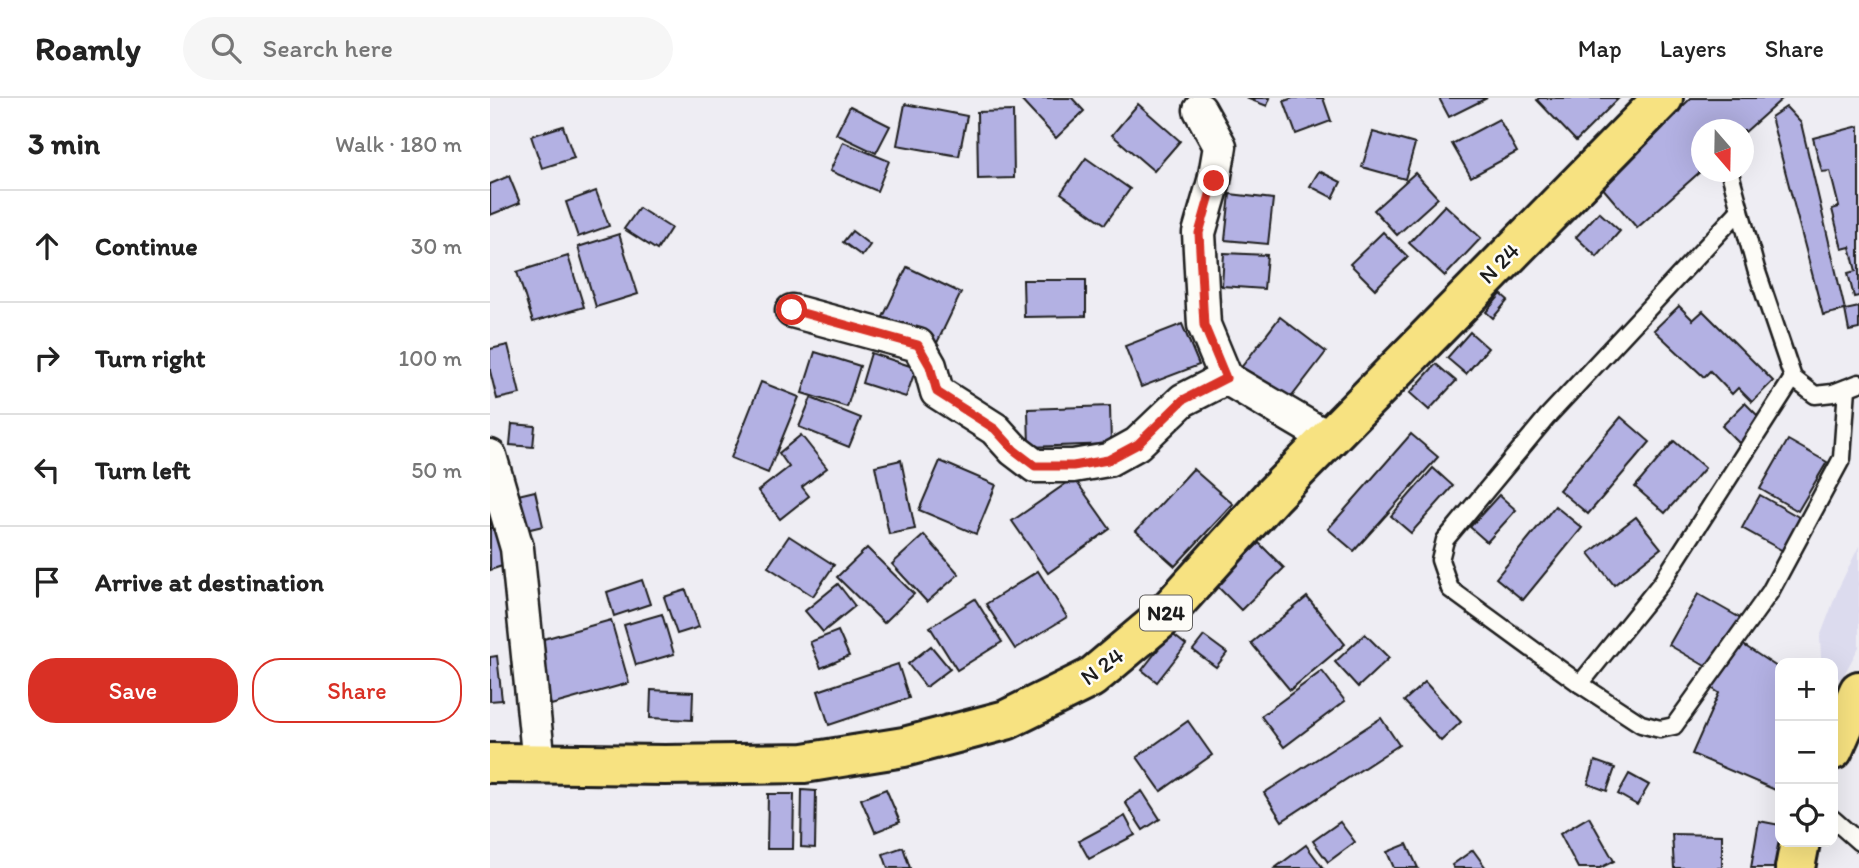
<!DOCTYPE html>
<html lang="en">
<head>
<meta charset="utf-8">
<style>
	body { margin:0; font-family:Itim,sans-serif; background:#f6f6f6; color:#222 }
	.controls { position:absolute; right:21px; bottom:21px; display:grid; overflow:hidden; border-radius:14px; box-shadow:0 7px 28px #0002 }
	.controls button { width:63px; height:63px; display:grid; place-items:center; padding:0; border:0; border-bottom:2px solid #e0e0e0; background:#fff; color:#222; font:35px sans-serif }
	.compass { position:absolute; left:1201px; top:21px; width:63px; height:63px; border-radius:50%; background:#fff; box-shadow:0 7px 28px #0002; rotate:160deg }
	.stop { position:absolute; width:21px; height:21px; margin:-16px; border:5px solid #d93025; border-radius:50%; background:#fff }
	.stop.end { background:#d93025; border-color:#fff; box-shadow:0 2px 7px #0008 }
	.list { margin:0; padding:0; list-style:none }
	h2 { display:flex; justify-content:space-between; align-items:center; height:91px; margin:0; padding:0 28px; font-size:30px }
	h2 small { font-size:23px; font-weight:400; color:#767676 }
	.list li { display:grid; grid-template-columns:46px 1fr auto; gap:21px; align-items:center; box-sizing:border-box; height:112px; padding:0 28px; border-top:2px solid #e0e0e0 }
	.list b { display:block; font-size:26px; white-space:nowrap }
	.list em { font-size:23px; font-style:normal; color:#767676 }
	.actions { display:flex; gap:14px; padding:21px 28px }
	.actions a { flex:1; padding:16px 0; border:2px solid #d93025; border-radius:28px; text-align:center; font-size:24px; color:#d93025 }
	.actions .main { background:#d93025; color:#fff }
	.icon { flex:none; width:38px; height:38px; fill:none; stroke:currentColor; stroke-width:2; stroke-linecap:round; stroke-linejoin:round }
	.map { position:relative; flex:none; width:1369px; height:770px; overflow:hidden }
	header { display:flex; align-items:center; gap:42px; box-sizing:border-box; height:98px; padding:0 35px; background:#fff; border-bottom:2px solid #e0e0e0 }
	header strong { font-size:33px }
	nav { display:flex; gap:38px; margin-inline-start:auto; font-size:24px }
	.search { width:490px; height:63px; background:#f6f6f6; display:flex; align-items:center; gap:18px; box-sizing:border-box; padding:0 24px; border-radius:38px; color:#767676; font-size:26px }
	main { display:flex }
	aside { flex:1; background:#fff }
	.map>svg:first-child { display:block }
	.built { fill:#dcdbee }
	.building { fill:#b3b1e3; stroke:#1c1c1c; stroke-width:2 }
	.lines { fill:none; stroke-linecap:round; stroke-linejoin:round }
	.lane-casing { stroke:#1c1c1c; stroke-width:21 }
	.street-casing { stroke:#1c1c1c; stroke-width:37 }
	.primary-casing { stroke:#1c1c1c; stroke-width:44 }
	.lane { stroke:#fdfcf7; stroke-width:16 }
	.street { stroke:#fdfcf7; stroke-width:32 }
	.primary { stroke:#f7e281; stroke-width:38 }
	.route { stroke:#d93025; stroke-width:9 }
	.labels { text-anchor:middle; stroke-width:5; stroke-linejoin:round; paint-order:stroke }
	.shield { fill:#fdfcf7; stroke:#605f5e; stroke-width:2 }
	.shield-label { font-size:21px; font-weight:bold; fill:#1c1c1c }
	.street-label { font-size:23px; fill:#1c1c1c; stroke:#fdfcf7 }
</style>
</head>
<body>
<header>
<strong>Roamly</strong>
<div class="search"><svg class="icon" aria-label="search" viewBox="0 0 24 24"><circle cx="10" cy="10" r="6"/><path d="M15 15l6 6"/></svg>Search here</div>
<nav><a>Map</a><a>Layers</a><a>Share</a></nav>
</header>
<main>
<aside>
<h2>3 min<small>Walk · 180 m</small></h2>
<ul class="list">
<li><svg class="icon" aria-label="ahead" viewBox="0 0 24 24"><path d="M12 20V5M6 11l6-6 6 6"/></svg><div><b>Continue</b></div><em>30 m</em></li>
<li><svg class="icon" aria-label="right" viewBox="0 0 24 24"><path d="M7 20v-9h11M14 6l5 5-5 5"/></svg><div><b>Turn right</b></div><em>100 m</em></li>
<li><svg class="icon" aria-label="left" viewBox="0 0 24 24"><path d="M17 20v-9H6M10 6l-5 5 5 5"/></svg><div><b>Turn left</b></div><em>50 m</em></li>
<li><svg class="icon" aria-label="arrive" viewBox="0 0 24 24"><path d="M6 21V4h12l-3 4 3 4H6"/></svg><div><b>Arrive at destination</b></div></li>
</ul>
<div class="actions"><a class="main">Save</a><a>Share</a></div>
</aside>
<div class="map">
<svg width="1369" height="770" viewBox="0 0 1369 770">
	<rect width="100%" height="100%" fill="#eeedf3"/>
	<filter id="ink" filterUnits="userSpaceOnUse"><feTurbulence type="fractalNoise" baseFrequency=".0143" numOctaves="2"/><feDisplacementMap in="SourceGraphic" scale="14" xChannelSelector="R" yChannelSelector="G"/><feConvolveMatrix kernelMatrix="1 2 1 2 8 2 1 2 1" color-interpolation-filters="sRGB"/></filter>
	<g filter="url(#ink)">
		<polygon class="built" points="1369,448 1369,549 1351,582 1343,575 1343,565 1335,565 1331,559 1330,539 1349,489"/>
		<g class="building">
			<polygon points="529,0 582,0 594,13 566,40"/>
			<polygon points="756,0 780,0 777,8"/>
			<polygon points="803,0 833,0 841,23 806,36 794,3"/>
			<polygon points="949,0 997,0 959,19"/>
			<polygon points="1049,0 1129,0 1086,43 1047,2"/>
			<polygon points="1201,0 1293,0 1254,35 1254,32 1212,32 1212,72 1147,130 1111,88"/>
			<polygon points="415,6 477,18 469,58 407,47"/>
			<polygon points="648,6 690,43 664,73 622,37"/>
			<polygon points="360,8 400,28 386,55 346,36"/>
			<polygon points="1296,9 1311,25 1355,212 1333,217 1281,19"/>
			<polygon points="523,13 524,80 488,81 487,14"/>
			<polygon points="1009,21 1027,54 981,79 962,46"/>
			<polygon points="73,28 84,60 52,70 41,38"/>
			<polygon points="1369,28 1369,198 1364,199 1358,175 1366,173 1360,149 1352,151 1342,111 1349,109 1340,73 1332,74 1323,40"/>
			<polygon points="883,34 925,46 915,81 872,69"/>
			<polygon points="353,44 399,63 387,93 340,73"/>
			<polygon points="596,60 640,91 615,126 571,95"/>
			<polygon points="829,73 851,84 843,100 820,88"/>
			<polygon points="925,75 948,100 907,137 884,112"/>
			<polygon points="19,78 30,105 0,117 0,86"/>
			<polygon points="106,93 119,128 88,139 76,104"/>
			<polygon points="740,96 783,101 778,146 735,142"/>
			<polygon points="955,107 991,140 955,178 919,145"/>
			<polygon points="149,110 181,130 167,152 134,131"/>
			<polygon points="1109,114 1130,133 1107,159 1086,139"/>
			<polygon points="362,133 380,147 372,158 353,144"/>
			<polygon points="893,134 918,159 885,191 860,166"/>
			<polygon points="129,136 148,196 106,209 88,149"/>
			<polygon points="734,155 777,157 774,191 732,188"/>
			<polygon points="78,158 94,209 43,224 27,174"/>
			<polygon points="417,169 471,195 446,247 392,221"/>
			<polygon points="533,182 596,182 596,218 534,219"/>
			<polygon points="1011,196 1018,202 1003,220 996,214"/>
			<polygon points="1189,208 1203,222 1213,213 1283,283 1262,304 1248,290 1242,296 1220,273 1214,279 1164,232"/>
			<polygon points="1369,209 1369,231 1359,233 1355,212"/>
			<polygon points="790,219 836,254 796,306 750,271"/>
			<polygon points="692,226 709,267 651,289 635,248"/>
			<polygon points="980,234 998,250 976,276 957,260"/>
			<polygon points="18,247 30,296 7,301 0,273 0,251"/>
			<polygon points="325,254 370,268 357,309 312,295"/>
			<polygon points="381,255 426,270 416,299 372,285"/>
			<polygon points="946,266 966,283 939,312 920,295"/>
			<polygon points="271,284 309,299 278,375 241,360"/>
			<polygon points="321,300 371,320 359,349 309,329"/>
			<polygon points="1255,305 1272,322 1249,345 1232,328"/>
			<polygon points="620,308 621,346 539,349 538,311"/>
			<polygon points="1131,319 1160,344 1098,416 1069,392"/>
			<polygon points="22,326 45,328 43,349 20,347"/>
			<polygon points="921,336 948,359 864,453 838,431"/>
			<polygon points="311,337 337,370 312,389 319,398 290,421 268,393 299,369 289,355"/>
			<polygon points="1298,342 1337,364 1308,413 1270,391"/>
			<polygon points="1184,343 1215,370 1175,415 1145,389"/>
			<polygon points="411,362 425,431 399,436 385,368"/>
			<polygon points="450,363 506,387 486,436 429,412"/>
			<polygon points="943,370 963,388 921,435 901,418"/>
			<polygon points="703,371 743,406 685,468 646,433"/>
			<polygon points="584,380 620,431 558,475 522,423"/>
			<polygon points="45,393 53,428 36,432 28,397"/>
			<polygon points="1009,397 1026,412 997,444 980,429"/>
			<polygon points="1270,397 1314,422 1295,454 1252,430"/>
			<polygon points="0,406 18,466 0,472"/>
			<polygon points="1065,408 1092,430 1033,502 1006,480"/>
			<polygon points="1146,419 1171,450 1124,487 1099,455"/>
			<polygon points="434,437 469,476 437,504 402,466"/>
			<polygon points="299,438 344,467 323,498 278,469"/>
			<polygon points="769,445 794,470 751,512 726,487"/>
			<polygon points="377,450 424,496 394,525 347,479"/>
			<polygon points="548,473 577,519 525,551 496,506"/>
			<polygon points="152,482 160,506 124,518 117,494"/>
			<polygon points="348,486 365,508 333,534 315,513"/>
			<polygon points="196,492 209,529 187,536 174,499"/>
			<polygon points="1208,496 1252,521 1222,572 1179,547"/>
			<polygon points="817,499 855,546 800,592 761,545"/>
			<polygon points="485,501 512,544 467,572 440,529"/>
			<polygon points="172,516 184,556 146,567 134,527"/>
			<polygon points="121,522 139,585 61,607 43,544"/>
			<polygon points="348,533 359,558 331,570 320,544"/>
			<polygon points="681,535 696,547 667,584 652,572"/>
			<polygon points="875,536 899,560 868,589 845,564"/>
			<polygon points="714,538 737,555 726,569 703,552"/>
			<polygon points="1249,544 1290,571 1290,694 1202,656 1229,595 1220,589"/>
			<polygon points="441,548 460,571 436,589 418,566"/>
			<polygon points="7,558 12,602 0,603 0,559"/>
			<polygon points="408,566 419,600 339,627 328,593"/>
			<polygon points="832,573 855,603 794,649 771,618"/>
			<polygon points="935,584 971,624 951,643 914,603"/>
			<polygon points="161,592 203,594 202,622 160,620"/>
			<polygon points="891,620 909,647 792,723 774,695"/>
			<polygon points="698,623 722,657 671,693 647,659"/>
			<polygon points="1105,663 1125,670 1117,693 1098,686"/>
			<polygon points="1139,676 1159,687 1147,707 1128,696"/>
			<polygon points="396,691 410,724 385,734 371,701"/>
			<polygon points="312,692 326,693 325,750 311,749"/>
			<polygon points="652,693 670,721 653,732 635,704"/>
			<polygon points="278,696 304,696 303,751 277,751"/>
			<polygon points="635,718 645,737 599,761 589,743"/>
			<polygon points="1099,719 1124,763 1110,770 1088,770 1070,736"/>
			<polygon points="1269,723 1290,727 1290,744 1293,744 1289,770 1261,770"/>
			<polygon points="850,724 865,744 838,764 823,743"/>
			<polygon points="1182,736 1232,737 1232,770 1184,770"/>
			<polygon points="917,746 928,770 904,770 897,754"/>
			<polygon points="816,747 833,770 785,770"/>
			<polygon points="413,749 420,770 398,770 393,756"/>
			<polygon points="983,752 996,770 964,770 962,767"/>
		</g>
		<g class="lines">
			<g class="lane-casing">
				<g id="lane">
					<polyline points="1240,75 1266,171 1303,280 1325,297 1343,295 1369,285"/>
					<polyline points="1250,112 1057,319 955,442 950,462 960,491 1090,586 1151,626 1170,631 1184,628 1280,494 1352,360 1357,290"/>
					<polyline points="1090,586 1172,484 1303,280"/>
					<polyline points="1343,721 1369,744"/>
				</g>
			</g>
			<g class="street-casing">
				<g id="street">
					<polyline points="710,12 730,48 724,83 709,135 714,227 736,280"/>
					<polyline points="302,213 428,247 440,268 447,294 505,331 524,352 545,368 583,368 618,362 647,346 693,302 736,280 838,340"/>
					<polyline points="0,358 27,450 49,666"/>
				</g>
			</g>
			<g class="primary-casing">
				<g id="primary">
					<polyline points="1343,652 1369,593"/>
					<polyline points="0,665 175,667 314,665 414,649 516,622 601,580 670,522 782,398 1173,0"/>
					<polyline points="1305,770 1310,744"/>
				</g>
			</g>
			<use href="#lane" class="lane"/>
			<use href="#street" class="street"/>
			<use href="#primary" class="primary"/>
		</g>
	</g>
	<g class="lines" filter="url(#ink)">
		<polyline class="route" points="302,212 428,247 440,268 447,294 505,331 524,352 545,368 583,368 618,362 648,346 693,302 736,280 714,227 709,135 724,83"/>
	</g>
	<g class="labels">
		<rect class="shield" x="650" y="497.5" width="52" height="35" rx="5"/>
		<g class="shield-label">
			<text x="676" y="522">N24</text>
		</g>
		<g class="street-label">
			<text transform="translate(1009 165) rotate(-45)" y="8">N 24</text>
			<text transform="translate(612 568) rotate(-36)" y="8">N 24</text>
		</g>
	</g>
</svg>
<div class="controls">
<button>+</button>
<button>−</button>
<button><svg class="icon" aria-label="locate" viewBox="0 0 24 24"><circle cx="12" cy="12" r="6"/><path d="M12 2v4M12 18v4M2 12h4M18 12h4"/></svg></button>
</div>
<svg class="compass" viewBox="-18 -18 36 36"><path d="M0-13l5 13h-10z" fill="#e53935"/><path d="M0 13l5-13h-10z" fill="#767676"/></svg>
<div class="stop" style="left:302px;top:212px"></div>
<div class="stop end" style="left:724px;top:83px"></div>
</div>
</main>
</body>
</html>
